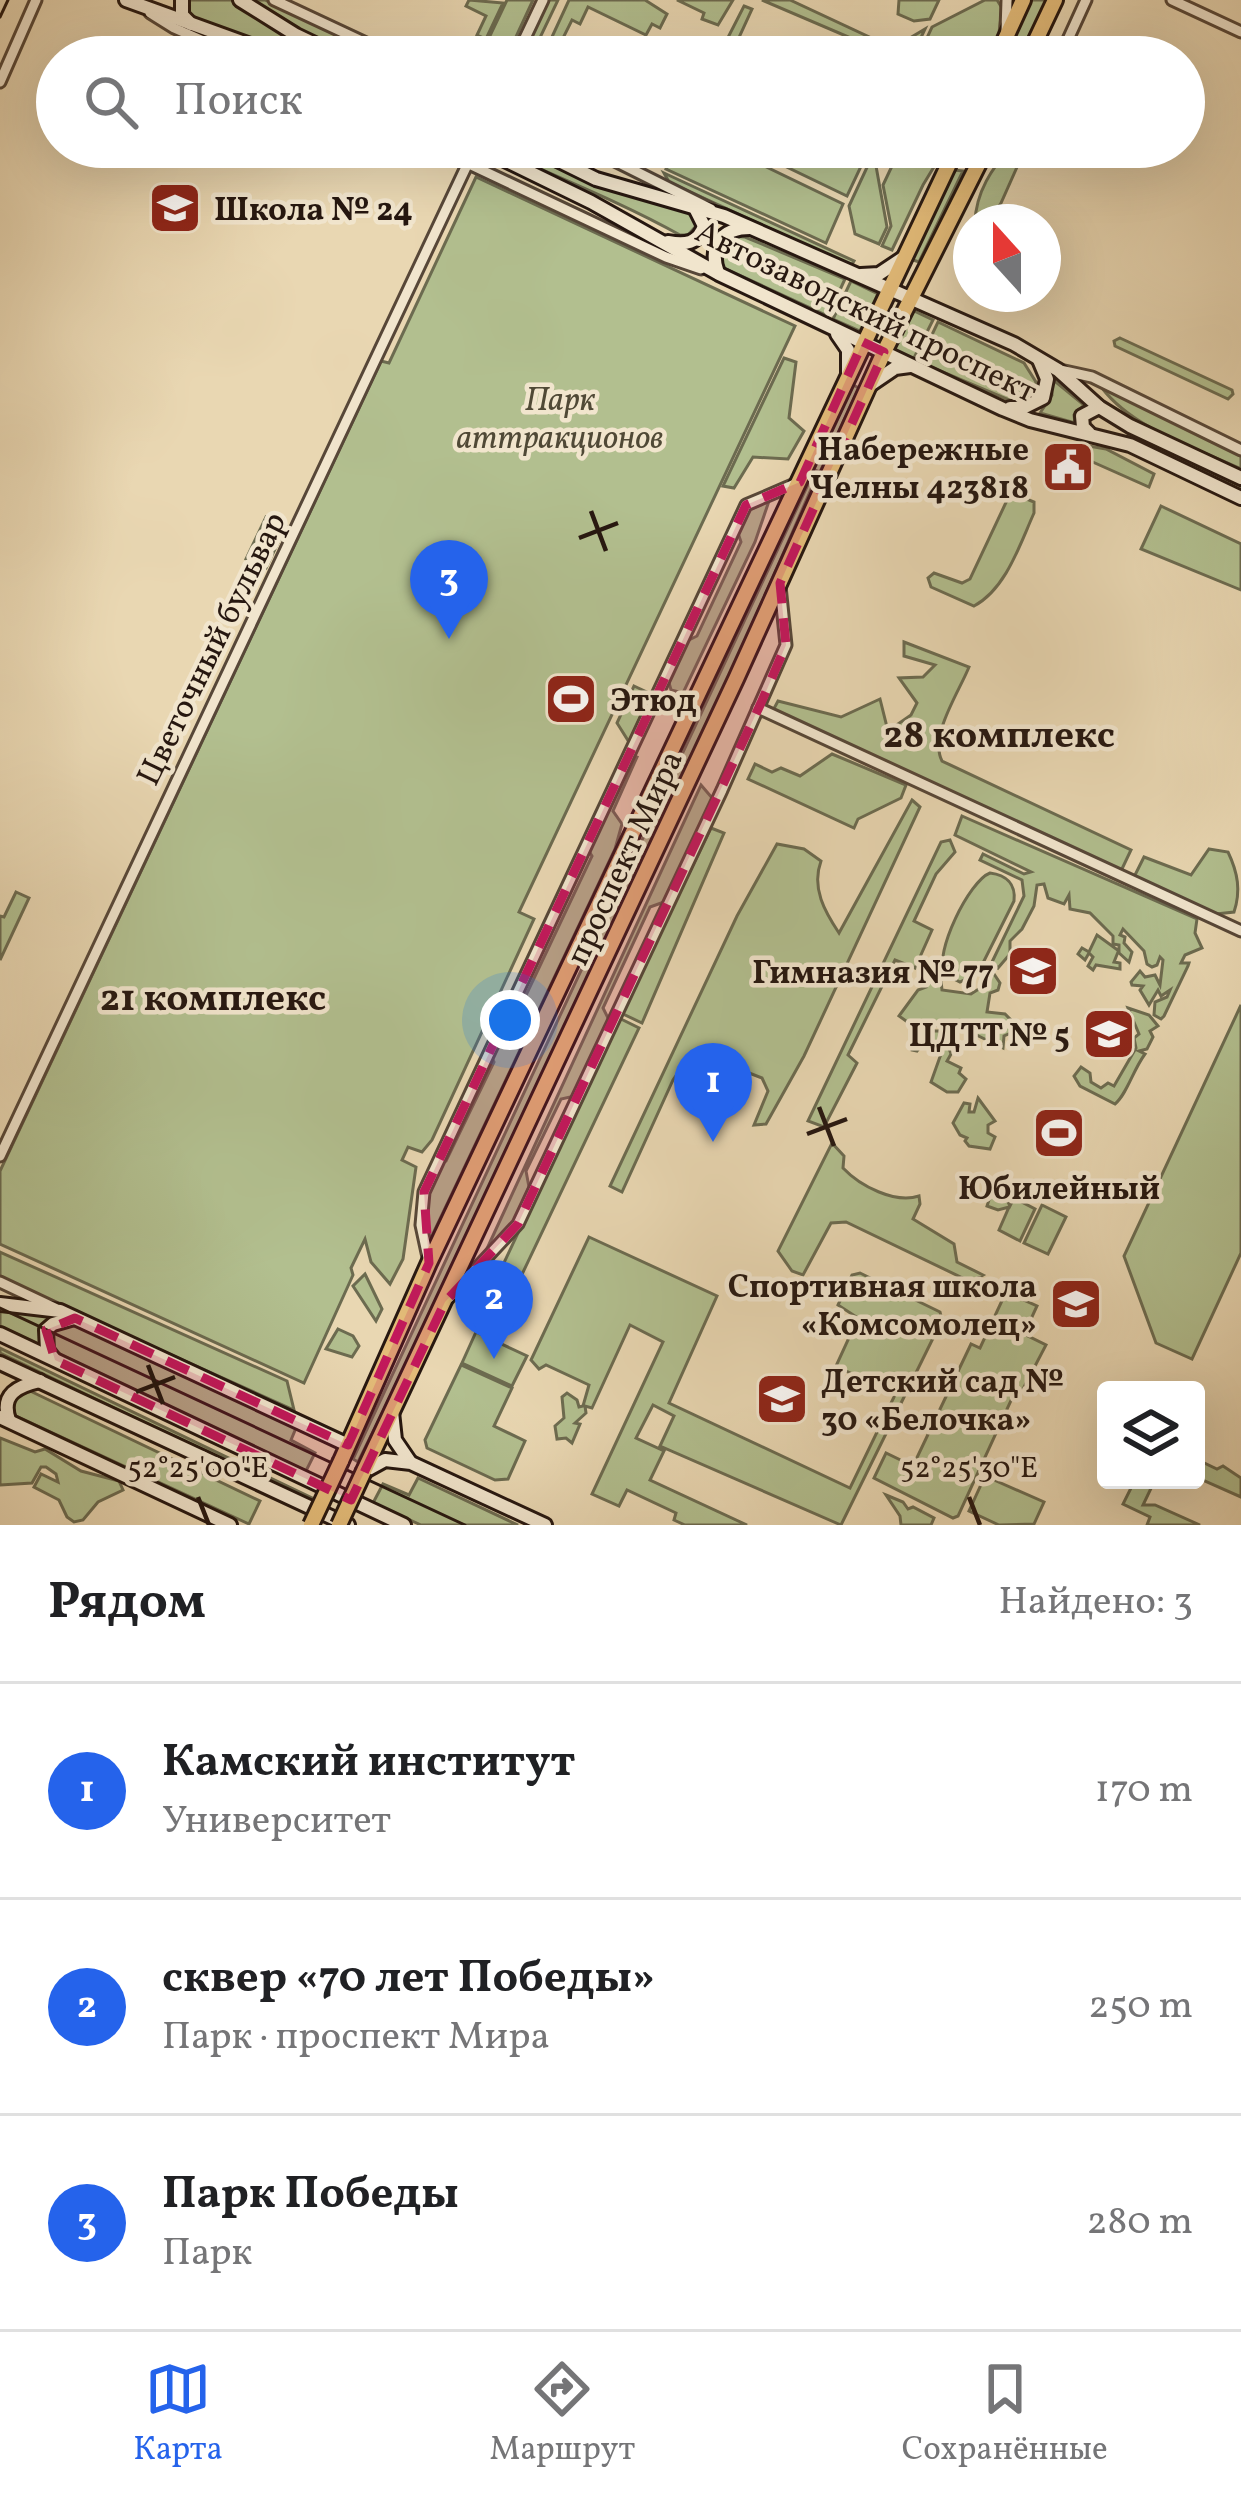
<!DOCTYPE html>
<html lang="ru">
<head>
<meta charset="utf-8">
<style>
	body { margin:0; font-family:Vollkorn,serif; background:#f2f2f2; color:#202124 }
	.controls { position:absolute; right:36px; bottom:36px; display:grid; overflow:hidden; border-radius:12px; box-shadow:0 12px 48px #0002 }
	.controls button { width:108px; height:108px; display:grid; place-items:center; padding:0; border:0; border-bottom:3px solid #e0e0e0; background:#fff; color:#202124; font:60px sans-serif }
	.compass { position:absolute; left:953px; top:204px; width:108px; height:108px; border-radius:50%; background:#fff; box-shadow:0 12px 48px #0002; rotate:339deg }
	.you { position:absolute; left:510px; top:1020px; width:42px; height:42px; margin:-30px; border:9px solid #fff; border-radius:50%; background:#1a73e8; box-shadow:0 0 0 18px #1a73e833 }
	.badge { display:grid; place-items:center; width:78px; height:78px; border-radius:50%; background:#2563eb; color:#fff; font-size:39px; font-weight:700 }
	.pin { position:absolute; translate:-50% -99px; filter:drop-shadow(0 3px 6px #0008) }
	.pin::after { content:''; position:absolute; top:63px; width:42px; height:36px; background:inherit; clip-path:polygon(0 0,100% 0,50% 100%) }
	.list { margin:0; padding:0; list-style:none }
	h2 { display:flex; justify-content:space-between; align-items:center; height:156px; margin:0; padding:0 48px; font-size:51px }
	h2 small { font-size:39px; font-weight:400; color:#757577 }
	.list li { display:grid; grid-template-columns:78px 1fr auto; gap:36px; align-items:center; box-sizing:border-box; height:216px; padding:0 48px; border-top:3px solid #e0e0e0 }
	.list b { display:block; font-size:45px; white-space:nowrap }
	.list p { margin:0; font-size:39px; white-space:nowrap; color:#757577 }
	.list em { font-size:39px; font-style:normal; color:#757577 }
	.icon { flex:none; width:66px; height:66px; fill:none; stroke:currentColor; stroke-width:2; stroke-linecap:round; stroke-linejoin:round }
	.map { position:relative; flex:none; width:1241px; height:1525px; overflow:hidden }
	.search { position:absolute; background:#fff; box-shadow:0 12px 48px #0002; left:36px; right:36px; top:36px; height:132px; display:flex; align-items:center; gap:30px; box-sizing:border-box; padding:0 42px; border-radius:66px; color:#757577; font-size:45px }
	.sheet { height:804px; background:#fff }
	nav { display:flex; justify-content:space-around; align-items:center; box-sizing:border-box; height:168px; border-top:3px solid #e0e0e0; background:#fff; font-size:33px; color:#757577 }
	nav a { display:grid; justify-items:center; gap:6px }
	nav .on { color:#2563eb }
	.map>svg:first-child { display:block }
	.green { fill:#b2bf8f; stroke:#6c6b50; stroke-width:3 }
	.lines { fill:none; stroke-linecap:round; stroke-linejoin:round }
	.street-casing { stroke:#574738; stroke-width:15 }
	.secondary-casing { stroke:#261710; stroke-width:18 }
	.primary-casing { stroke:#261710; stroke-width:20 }
	.street { stroke:#f1e5cd; stroke-width:9 }
	.secondary { stroke:#f1e5cd; stroke-width:12 }
	.primary { stroke:#e4bc79; stroke-width:14 }
	.tram { stroke:#261710; stroke-width:3 }
	.primary-bridge-casing { stroke:#261710; stroke-width:20; stroke-linecap:butt }
	.primary-bridge { stroke:#e4bc79; stroke-width:14 }
	.marked { fill:#c2185b; fill-opacity:0.2; stroke:#c2185b; stroke-width:9; stroke-dasharray:24 15; stroke-linejoin:round }
	.ticks { fill:none; stroke:#261710; stroke-width:4.5 }
	.labels { text-anchor:middle; stroke-width:9; stroke-linejoin:round; paint-order:stroke }
	.poi-label { font-size:33px; font-weight:bold; fill:#261710; stroke:#f1e5cd; text-anchor:end }
	.street-label { font-size:33px; fill:#261710; stroke:#f1e5cd }
	.park-label { font-size:33px; font-style:italic; fill:#504936; stroke:#f1e5cd }
	.quarter-label { font-size:39px; font-weight:bold; fill:#261710; stroke:#f1e5cd }
	.ticks-label { font-size:30px; text-anchor:middle; fill:#261710; stroke:#f1e5cd; stroke-width:9; stroke-linejoin:round; paint-order:stroke }
</style>
</head>
<body>
<div class="map">
<svg width="1241" height="1525" viewBox="0 0 1241 1525">
	<rect width="100%" height="100%" fill="#e9d7b2"/>
	<filter id="stains"><feTurbulence type="fractalNoise" baseFrequency=".00167" numOctaves="4"/><feColorMatrix values="0 0 0 0 .2 0 0 0 0 .09 0 0 0 0 .02 0 0 0 .5 -.17"/></filter>
	<radialGradient id="worn" r=".72"><stop offset=".6" stop-color="#630" stop-opacity="0"/><stop offset="1" stop-color="#630" stop-opacity=".3"/></radialGradient>
	<g class="green">
		<polygon points="186,0 233,0 290,39 328,57 296,57 195,23 185,14"/>
		<path d="M 250,0 L 265,0 L 387,57 C 331,57 296,29 250,0 Z"/>
		<polygon points="469,0 503,3 486,39 477,35 486,16 466,6"/>
		<polygon points="507,0 533,0 508,54 486,44"/>
		<polygon points="548,0 558,0 535,48 543,52 540,57 523,53"/>
		<polygon points="569,0 645,0 667,14 660,28 652,24 646,35 588,7 580,24 572,20 563,38 578,46 583,57 556,57 545,52"/>
		<polygon points="677,0 733,0 718,25 702,19 704,13"/>
		<polygon points="762,0 790,0 893,48 925,29 912,57 895,57"/>
		<polygon points="899,0 939,0 930,19 914,21 898,14"/>
		<polygon points="985,0 997,0 1002,8 999,33 988,57 918,57 932,27"/>
		<polygon points="1031,0 1047,0 1020,57 1004,57"/>
		<polygon points="744,6 752,9 730,57 718,57"/>
		<path d="M 491,147 L 520,147 L 596,181 L 691,210 L 697,218 L 696,226 L 688,235 L 680,235 C 619,201 554,176 491,147 Z"/>
		<polygon points="676,147 725,147 843,204 826,243 666,169"/>
		<polygon points="801,147 809,151 837,147 864,160 847,196 747,148"/>
		<polygon points="901,147 946,147 923,185 892,250 882,246 891,226 883,185"/>
		<path d="M 1011,147 L 1026,147 L 1001,203 L 988,222 L 975,222 C 976,192 992,168 1011,147 Z"/>
		<polygon points="869,163 876,166 887,227 879,244 855,234 849,206"/>
		<polygon points="954,170 963,171 919,262 910,259"/>
		<polygon points="664,173 854,261 851,266 669,182"/>
		<polygon points="476,177 795,326 519,912 534,919 432,1140 422,1152 408,1147 402,1160 416,1167 403,1259 390,1284 371,1262 365,1239 351,1268 353,1275 304,1383 0,1244 0,1171 381,361 389,363"/>
		<path d="M 730,236 L 745,237 L 845,279 L 828,316 L 724,268 C 715,257 721,245 730,236 Z"/>
		<polygon points="851,281 878,294 860,331 833,319"/>
		<polygon points="912,310 933,320 913,360 894,350"/>
		<polygon points="938,322 1024,363 1036,382 1032,399 1016,403 919,362"/>
		<polygon points="1120,338 1232,390 1233,394 1228,399 1115,346 1114,341"/>
		<polygon points="784,358 796,362 789,418 804,431 788,459 753,457 734,488 723,486"/>
		<polygon points="1051,378 1084,405 1074,415 1075,423 1040,413 1052,395"/>
		<polygon points="851,384 859,388 820,472 811,468"/>
		<path d="M 1102,388 L 1241,455 L 1241,469 C 1196,448 1133,429 1102,388 Z"/>
		<polygon points="1129,432 1241,485 1241,491 1127,438"/>
		<polygon points="1077,444 1106,449 1154,474 1149,487 1068,451"/>
		<path d="M 811,478 L 815,480 C 673,811 518,1139 358,1462 L 353,1459 Z"/>
		<path d="M 1017,495 L 1034,502 L 1034,513 C 1020,544 1006,589 974,606 L 931,587 L 928,578 L 934,573 L 962,583 L 970,579 L 1009,496 Z"/>
		<polygon points="769,501 755,542 683,693 671,690 668,679 685,642 697,636 741,542 737,530 747,511"/>
		<polygon points="1161,506 1241,544 1241,590 1141,549"/>
		<polygon points="266,517 286,526 266,568 246,559"/>
		<path d="M 904,642 L 969,667 C 959,692 929,736 942,761 L 1131,850 L 1121,871 L 770,716 L 778,701 L 841,717 L 880,699 L 888,731 L 911,715 L 917,703 L 899,678 L 923,677 L 935,665 L 904,656 Z"/>
		<polygon points="634,686 651,694 629,742 617,723"/>
		<path d="M 629,754 L 637,757 L 613,811 L 622,824 L 615,849 L 430,1240 C 419,1211 424,1191 437,1164 L 446,1161 L 494,1062 L 489,1052 L 508,1013 L 519,1010 L 592,856 L 586,846 Z"/>
		<polygon points="832,754 906,785 901,798 858,819 854,828 748,779 755,764 772,772 781,768 800,776"/>
		<polygon points="701,785 713,799 664,902 650,907 603,1008 609,1020 575,1096 561,1099 526,1171 529,1187 513,1224 485,1253"/>
		<path d="M 912,800 L 920,807 L 804,1056 L 766,1124 L 754,1125 L 768,1091 L 762,1078 L 693,1051 L 673,1080 L 622,1192 L 610,1186 L 737,916 L 777,844 L 804,849 L 821,861 C 811,888 825,912 839,933 Z"/>
		<polygon points="962,816 1197,919 1195,933 1202,948 1185,955 1181,963 1189,963 1188,966 1164,1016 1161,1019 1154,1015 1155,1002 1167,997 1170,990 1161,996 1158,990 1149,1005 1140,990 1143,986 1132,985 1131,982 1140,971 1145,977 1155,975 1160,985 1163,960 1160,957 1157,965 1152,967 1147,964 1144,951 1123,929 1120,935 1125,937 1124,943 1132,952 1129,962 1118,952 1114,962 1120,963 1120,969 1096,965 1093,970 1088,966 1093,957 1089,953 1085,960 1078,954 1082,948 1089,952 1097,935 1119,951 1119,945 1113,944 1113,936 1090,913 1070,909 1069,895 1064,904 1048,898 1044,884 1037,885 1034,906 1022,929 1010,941 1010,954 998,968 992,962 1024,896 1022,880 980,860 983,854 1024,874 1031,872 955,835"/>
		<polygon points="711,828 724,833 642,1023 621,1013"/>
		<polygon points="950,840 955,852 936,874 914,921 932,930 915,968 895,960 848,1055 857,1063 824,1127 808,1121 941,842"/>
		<path d="M 1209,849 L 1228,852 C 1238,873 1241,891 1234,912 L 1216,914 L 1134,877 L 1144,857 L 1191,875 Z"/>
		<path d="M 990,873 C 1006,875 1016,884 1014,901 L 978,973 L 960,982 L 944,974 C 934,953 969,881 990,873 Z"/>
		<polygon points="16,892 29,898 0,960 0,916 4,917"/>
		<polygon points="990,968 1000,983 998,990 990,993 987,1012 1005,1014 1015,1024 1013,1032 1004,1036 1003,1048 954,1024 929,1026 928,1031 939,1031 943,1036 939,1048 923,1043 917,1051 912,1050 911,1037 915,1034 920,1039 928,1030 916,1028 899,1016 918,990 926,987 923,976 927,973 941,981 942,990 971,994 985,985"/>
		<polygon points="1241,1005 1241,1253 1192,1359 1156,1343 1124,1256"/>
		<path d="M 1128,1008 L 1149,1015 L 1158,1026 L 1150,1031 L 1153,1037 L 1147,1049 L 1139,1051 L 1145,1054 C 1133,1070 1127,1094 1115,1104 L 1080,1086 L 1074,1076 L 1081,1067 L 1090,1073 L 1091,1082 L 1101,1088 L 1108,1083 L 1114,1086 L 1136,1048 L 1134,1038 L 1139,1034 Z"/>
		<polygon points="619,1018 639,1028 497,1327 478,1318"/>
		<polygon points="946,1040 951,1054 947,1061 961,1068 959,1073 966,1079 958,1092 947,1092 931,1082"/>
		<polygon points="978,1098 995,1121 988,1125 988,1133 995,1137 990,1149 969,1146 965,1141 967,1138 960,1135 953,1123 964,1103 970,1104 969,1112 974,1112"/>
		<path d="M 832,1143 L 844,1156 L 843,1168 C 860,1186 895,1204 919,1196 L 920,1204 L 913,1219 L 954,1244 L 957,1262 L 983,1275 L 971,1282 L 846,1222 L 831,1223 L 803,1275 L 792,1271 L 778,1251 Z"/>
		<polygon points="995,1181 999,1182 995,1192 998,1200 1006,1198 1010,1206 1014,1198 1035,1209 1020,1241 999,1230 1009,1207 998,1210 987,1206"/>
		<polygon points="1042,1205 1066,1217 1048,1254 1024,1243"/>
		<polygon points="589,1237 717,1296 669,1403 850,1488 895,1395 836,1366 858,1318 838,1305 852,1275 860,1273 940,1312 942,1320 841,1525 660,1446 674,1416 653,1405 636,1438 664,1451 650,1480 747,1525 685,1525 674,1520 676,1513 627,1490 619,1506 592,1494 663,1342 630,1325 592,1408 585,1406 586,1413 575,1423 580,1424 572,1443 566,1438 557,1439 555,1426 564,1418 562,1397 567,1393 577,1400 579,1407 583,1406 589,1385 546,1365 539,1369 531,1360"/>
		<polygon points="0,1252 287,1381 294,1410 0,1278"/>
		<polygon points="365,1274 382,1309 376,1321 353,1286"/>
		<polygon points="1006,1292 1037,1306 1024,1334 1046,1345 1022,1391 1013,1396 958,1516 953,1518 874,1478 886,1453 913,1466 971,1344 980,1348"/>
		<polygon points="0,1309 60,1317 296,1428 291,1440 315,1453 306,1471 0,1326"/>
		<polygon points="338,1329 353,1336 359,1346 352,1357 326,1349"/>
		<polygon points="476,1332 527,1356 512,1386 462,1363"/>
		<polygon points="0,1348 312,1498 310,1502 0,1353"/>
		<polygon points="461,1365 512,1388 494,1426 525,1441 508,1479 495,1480 427,1448 425,1440"/>
		<polygon points="28,1390 260,1501 249,1524 14,1415 10,1397"/>
		<polygon points="0,1438 35,1452 45,1449 81,1471 119,1481 123,1490 98,1502 83,1520 74,1522 67,1517 59,1500 34,1487 41,1474 58,1482 56,1474 46,1467 41,1467 32,1483 0,1485"/>
		<polygon points="1196,1459 1217,1469 1223,1466 1241,1478 1241,1497 1196,1477"/>
		<polygon points="985,1476 1044,1502 1034,1524 999,1525 969,1511"/>
		<polygon points="418,1478 518,1525 421,1525 373,1503 383,1484 409,1495"/>
		<polygon points="1135,1480 1155,1480 1143,1505 1155,1505 1200,1525 1147,1525 1150,1517 1123,1504"/>
		<polygon points="886,1495 903,1502 908,1509 913,1507 934,1518 931,1525 901,1525 900,1516"/>
	</g>
	<g class="lines">
		<g class="street-casing">
			<g id="street">
				<polyline points="274,0 396,57"/>
				<polyline points="1172,0 1241,32"/>
				<polyline points="150,13 174,28 240,57"/>
				<polyline points="1006,31 1007,0"/>
				<polyline points="516,57 543,0"/>
				<polyline points="1060,57 1086,0"/>
				<polyline points="0,82 36,0"/>
				<polyline points="433,147 666,257 701,269"/>
				<polyline points="587,147 711,209"/>
				<polyline points="984,159 999,147"/>
				<polyline points="1060,370 1092,377 1241,450"/>
				<polyline points="758,708 1241,931"/>
				<polyline points="0,1156 468,163"/>
				<polyline points="429,1262 421,1225 424,1192 746,505 795,484"/>
				<polyline points="0,1282 55,1308"/>
				<polyline points="449,1298 518,1224 722,790 786,645 780,586"/>
			</g>
		</g>
		<g class="secondary-casing">
			<g id="secondary">
				<polyline points="126,0 283,57"/>
				<polyline points="182,0 182,15 191,24"/>
				<polyline points="240,0 296,35 342,57"/>
				<polyline points="478,147 591,202 719,274 1003,409 1030,420 1130,445 1241,498"/>
				<polyline points="531,147 596,179 724,216 1014,344 1058,370 1099,407 1130,426 1241,478"/>
				<path d="M 668,242 C 685,245 698,244 704,226 L 696,210"/>
				<path d="M 718,273 C 708,246 722,228 750,228"/>
				<polyline points="861,275 879,274 903,258"/>
				<polyline points="837,334 848,350 848,375"/>
				<polyline points="870,385 895,368 910,366"/>
				<polyline points="1010,408 1023,408 1043,398 1047,379 1039,360"/>
				<polyline points="1089,433 1083,427 1082,416 1099,407"/>
				<polyline points="0,1304 60,1311 348,1445"/>
				<polyline points="0,1334 404,1525"/>
				<polyline points="54,1359 47,1350 46,1330 53,1324 74,1318"/>
				<polyline points="0,1363 348,1525"/>
				<polyline points="392,1412 395,1440 410,1462"/>
				<polyline points="0,1417 230,1525"/>
				<path d="M 9,1420 C 0,1394 18,1386 40,1381"/>
				<polyline points="365,1471 385,1460 411,1463 545,1525"/>
			</g>
		</g>
		<g class="primary-casing">
			<g id="primary">
				<polyline points="997,57 1023,0"/>
				<polyline points="1028,57 1055,0"/>
				<polyline points="341,1461 429,1263 957,147"/>
				<polyline points="364,1471 736,679 884,352 987,147"/>
			</g>
		</g>
		<use href="#street" class="street"/>
		<use href="#secondary" class="secondary"/>
		<use href="#primary" class="primary"/>
		<g class="tram">
			<polyline points="0,17 8,0"/>
			<polyline points="0,1308 465,1525"/>
		</g>
		<g class="primary-bridge-casing">
			<g id="primary-bridge">
				<polyline points="311,1525 341,1461"/>
				<polyline points="339,1525 364,1471"/>
			</g>
		</g>
		<use href="#primary-bridge" class="primary-bridge"/>
	</g>
	<path class="marked" d="M 863,342 L 884,352 L 780,583 L 786,645 L 761,703 L 518,1224 L 445,1302 L 351,1500 L 55,1360 L 46,1330 L 75,1318 L 348,1445 L 429,1263 L 424,1192 L 746,505 L 800,482 Z"/>
	<path class="ticks" d="M 591,511 L 606,551M 579,538 L 618,523M 819,1107 L 834,1146M 807,1134 L 847,1119M 148,1365 L 163,1404M 136,1392 L 175,1377M 198,1497 L 209,1525M 969,1497 L 980,1525"/>
	<defs>
		<g id="school-square" transform="scale(2.7)"><rect x="-9" y="-9" width="18" height="18" rx="4" fill="#8f2418" stroke="#f1e5cd"/><path d="M0-5L7-2L0 1L-7-2ZM-4 1L0 2.5L4 1V4Q0 6-4 4Z" fill="#fff"/></g>
		<g id="civic-square" transform="scale(2.7)"><rect x="-9" y="-9" width="18" height="18" rx="4" fill="#8f2418" stroke="#f1e5cd"/><path d="M-.6-6.5H3V-4.5H.6V-3L4-1V1h2V6H-6V1h2V-1L-.6-3ZM-1.2 2.5V6h2.4V2.5Z" fill="#fff"/></g>
		<g id="stadium-square" transform="scale(2.7)"><rect x="-9" y="-9" width="18" height="18" rx="4" fill="#8f2418" stroke="#f1e5cd"/><path d="M0-5a6.5 5 0 1 0 0 10a6.5 5 0 1 0 0-10ZM-3.5-1.8h7v3.6h-7Z" fill="#fff"/></g>
	</defs>
	<g fill-rule="evenodd">
		<use href="#school-square" x="175" y="208"/>
		<use href="#civic-square" x="1068" y="467"/>
		<use href="#stadium-square" x="571" y="699"/>
		<use href="#school-square" x="1033" y="971"/>
		<use href="#school-square" x="1109" y="1034"/>
		<use href="#stadium-square" x="1059" y="1133"/>
		<use href="#school-square" x="1076" y="1304"/>
		<use href="#school-square" x="782" y="1399"/>
	</g>
	<g class="labels">
		<g class="poi-label">
			<text x="214" y="220" text-anchor="start">Школа № 24</text>
			<text x="1029" y="460">Набережные<tspan x="1029" dy="38">Челны 423818</tspan></text>
			<text x="610" y="711" text-anchor="start">Этюд</text>
			<text x="994" y="983">Гимназия № 77</text>
			<text x="1070" y="1046">ЦДТТ № 5</text>
			<text x="1059" y="1199" text-anchor="middle">Юбилейный</text>
			<text x="1037" y="1297">Спортивная школа<tspan x="1037" dy="38">«Комсомолец»</tspan></text>
			<text x="821" y="1392" text-anchor="start">Детский сад №<tspan x="821" dy="38">30 «Белочка»</tspan></text>
		</g>
		<g class="street-label">
			<text transform="translate(867 310) rotate(26)" y="12">Автозаводский проспект</text>
			<text transform="translate(210 648) rotate(-64)" y="12">Цветочный бульвар</text>
			<text transform="translate(623 857) rotate(-65)" y="12">проспект Мира</text>
		</g>
		<g class="park-label">
			<text x="560" y="410">Парк<tspan x="560" dy="38">аттракционов</tspan></text>
		</g>
		<g class="quarter-label">
			<text x="999" y="747">28 комплекс</text>
			<text x="213" y="1010">21 комплекс</text>
		</g>
	</g>
	<g class="ticks-label">
		<text x="198" y="1477">52°25'00"E</text>
		<text x="969" y="1477">52°25'30"E</text>
	</g>
	<rect width="100%" height="100%" filter="url(#stains)"/>
	<rect width="100%" height="100%" fill="url(#worn)"/>
</svg>
<div class="controls">
<button><svg class="icon" aria-label="layers" viewBox="0 0 24 24"><path d="M12 4l9 5-9 5-9-5zM3 14l9 5 9-5"/></svg></button>
</div>
<svg class="compass" viewBox="-18 -18 36 36"><path d="M0-13l5 13h-10z" fill="#e53935"/><path d="M0 13l5-13h-10z" fill="#757577"/></svg>
<div class="you"></div>
<div class="pin badge" style="left:713px;top:1142px">1</div>
<div class="pin badge" style="left:494px;top:1359px">2</div>
<div class="pin badge" style="left:449px;top:639px">3</div>
<div class="search"><svg class="icon" aria-label="search" viewBox="0 0 24 24"><circle cx="10" cy="10" r="6"/><path d="M15 15l6 6"/></svg>Поиск</div>
</div>
<section class="sheet">
<h2>Рядом<small>Найдено: 3</small></h2>
<ul class="list">
<li><span class="badge">1</span><div><b>Камский институт</b><p>Университет</p></div><em>170 m</em></li>
<li><span class="badge">2</span><div><b>сквер «70 лет Победы»</b><p>Парк · проспект Мира</p></div><em>250 m</em></li>
<li><span class="badge">3</span><div><b>Парк Победы</b><p>Парк</p></div><em>280 m</em></li>
</ul>
</section>
<nav>
<a class="on"><svg class="icon" aria-label="map" viewBox="0 0 24 24"><path d="M3 6l6-2 6 2 6-2v14l-6 2-6-2-6 2zM9 4v14M15 6v14"/></svg>Карта</a>
<a><svg class="icon" aria-label="directions" viewBox="0 0 24 24"><path d="M12 3l9 9-9 9-9-9zM9 14v-3h6M13 9l2 2-2 2"/></svg>Маршрут</a>
<a><svg class="icon" aria-label="saved" viewBox="0 0 24 24"><path d="M7 4h10v16l-5-4-5 4z"/></svg>Сохранённые</a>
</nav>
</body>
</html>
